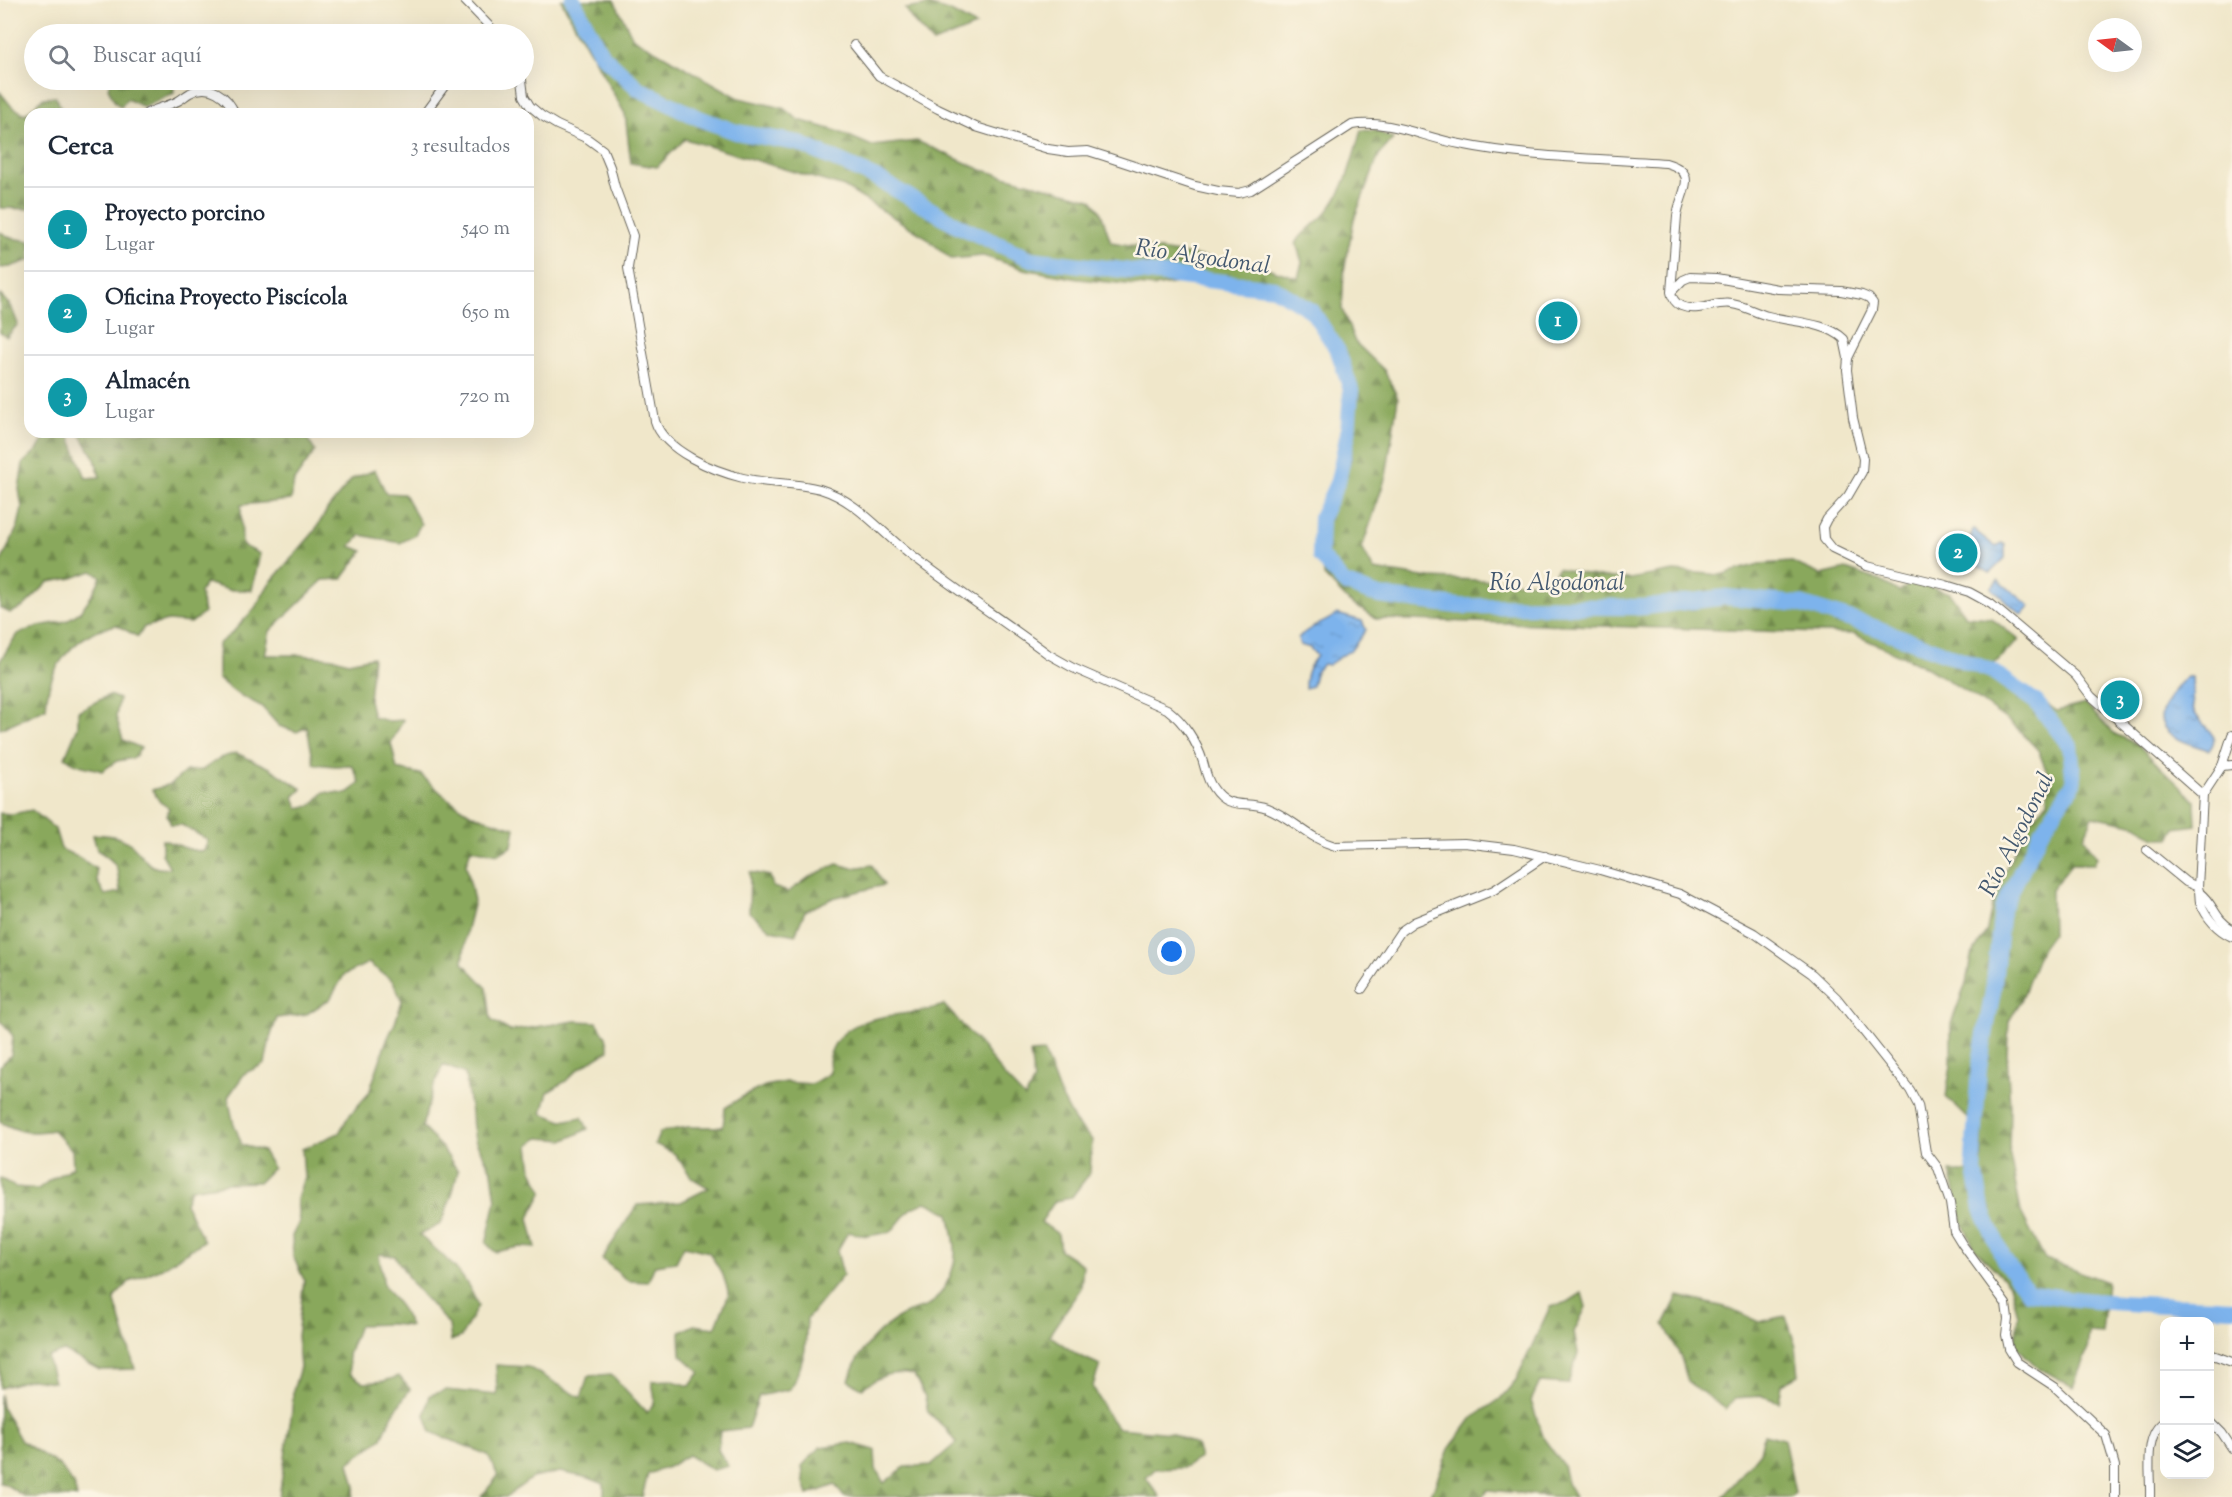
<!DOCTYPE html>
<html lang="es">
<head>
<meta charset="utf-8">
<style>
	body { margin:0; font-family:"Sorts Mill Goudy",serif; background:#f2f2f3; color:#1f2937 }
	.controls { position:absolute; right:18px; bottom:18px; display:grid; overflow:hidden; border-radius:12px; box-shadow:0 6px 24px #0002 }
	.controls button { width:54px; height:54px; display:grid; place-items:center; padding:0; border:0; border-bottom:2px solid #e0e1e3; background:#fff; color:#1f2937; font:30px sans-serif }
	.compass { position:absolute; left:2088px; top:18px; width:54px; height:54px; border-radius:50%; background:#fff; box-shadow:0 6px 24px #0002; rotate:285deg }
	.you { position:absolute; left:1172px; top:952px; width:21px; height:21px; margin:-15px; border:4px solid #fff; border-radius:50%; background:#1a73e8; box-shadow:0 0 0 9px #1a73e833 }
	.badge { display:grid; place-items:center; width:39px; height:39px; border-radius:50%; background:#0f766e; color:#fff; font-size:20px; font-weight:700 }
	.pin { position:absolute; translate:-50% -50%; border:3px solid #fff; box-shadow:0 2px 6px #0006 }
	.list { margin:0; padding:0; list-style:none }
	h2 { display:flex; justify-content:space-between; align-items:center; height:78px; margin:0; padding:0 24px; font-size:26px }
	h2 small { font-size:20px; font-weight:400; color:#747a83 }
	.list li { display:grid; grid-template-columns:39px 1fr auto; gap:18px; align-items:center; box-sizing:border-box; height:84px; padding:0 24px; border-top:2px solid #e0e1e3 }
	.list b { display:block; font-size:22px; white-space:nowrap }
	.list p { margin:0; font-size:20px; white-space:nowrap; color:#747a83 }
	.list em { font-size:20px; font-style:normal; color:#747a83 }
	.icon { flex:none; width:33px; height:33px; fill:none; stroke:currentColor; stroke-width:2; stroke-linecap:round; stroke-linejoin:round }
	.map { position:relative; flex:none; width:2232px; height:1497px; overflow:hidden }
	.search { position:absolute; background:#fff; box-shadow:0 6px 24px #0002; left:24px; top:24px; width:510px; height:66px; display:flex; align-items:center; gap:15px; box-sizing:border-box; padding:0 21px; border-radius:33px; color:#747a83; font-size:22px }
	.panel { position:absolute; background:#fff; box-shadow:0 6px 24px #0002; left:24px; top:108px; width:510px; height:330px; border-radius:18px }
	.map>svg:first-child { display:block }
	.forest { fill:url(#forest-firs); stroke:#52623c; stroke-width:1.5 }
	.water { fill:url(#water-ripples); stroke:#4c6884; stroke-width:1.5 }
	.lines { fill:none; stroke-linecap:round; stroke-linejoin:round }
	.river { stroke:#7db3ec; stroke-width:16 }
	.minor-casing { stroke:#666359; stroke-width:10 }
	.minor { stroke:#fff; stroke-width:8 }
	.labels { text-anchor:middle; stroke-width:5; stroke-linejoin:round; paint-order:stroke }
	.water-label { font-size:24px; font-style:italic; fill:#43586f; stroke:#fcf5e5 }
</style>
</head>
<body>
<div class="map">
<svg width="2232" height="1497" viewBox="0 0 2232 1497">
	<defs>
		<pattern id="forest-firs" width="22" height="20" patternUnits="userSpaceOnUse" patternTransform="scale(1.5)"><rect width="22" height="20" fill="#89a85c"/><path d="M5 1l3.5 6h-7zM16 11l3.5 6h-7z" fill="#6f884b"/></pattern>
		<pattern id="water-ripples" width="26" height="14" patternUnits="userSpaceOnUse" patternTransform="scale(1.5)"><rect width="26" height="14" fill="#7db3ec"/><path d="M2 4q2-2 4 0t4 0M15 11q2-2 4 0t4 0" fill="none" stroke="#6b99ca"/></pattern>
	</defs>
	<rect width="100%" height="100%" fill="#fcf5e5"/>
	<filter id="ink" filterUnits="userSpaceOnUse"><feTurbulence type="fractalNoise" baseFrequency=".0167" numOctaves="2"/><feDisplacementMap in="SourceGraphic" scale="12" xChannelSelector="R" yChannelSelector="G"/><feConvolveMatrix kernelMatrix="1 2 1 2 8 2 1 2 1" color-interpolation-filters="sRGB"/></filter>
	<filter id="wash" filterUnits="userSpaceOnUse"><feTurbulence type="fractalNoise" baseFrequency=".008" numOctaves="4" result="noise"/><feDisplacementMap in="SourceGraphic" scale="24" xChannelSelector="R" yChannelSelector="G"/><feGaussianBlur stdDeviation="1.35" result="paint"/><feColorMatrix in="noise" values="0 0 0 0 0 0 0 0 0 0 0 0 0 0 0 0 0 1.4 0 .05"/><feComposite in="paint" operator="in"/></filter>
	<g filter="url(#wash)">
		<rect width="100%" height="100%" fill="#f0e7ca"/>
		<g class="forest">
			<path d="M 561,0 L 614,0 L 633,38 L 739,98 L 783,108 L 799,120 L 837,131 L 872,146 L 917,141 L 982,170 L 1091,199 L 1100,210 L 1111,242 L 1264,267 L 1298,278 L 1302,262 L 1296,243 C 1304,230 1316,224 1326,213 C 1346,190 1353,158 1361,130 L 1377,131 L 1393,139 L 1379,155 L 1354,219 L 1344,271 L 1342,309 L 1355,342 L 1384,370 L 1398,398 L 1386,476 L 1362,548 L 1374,570 L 1430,578 L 1549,583 L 1558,568 L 1599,577 L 1630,579 L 1674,571 L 1720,575 L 1759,564 L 1792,562 L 1821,575 L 1846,569 L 1881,581 L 1899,592 L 1912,582 L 1950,593 L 1966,616 L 1991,618 L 2019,640 L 1991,667 L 2057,711 L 2085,704 L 2115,734 L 2137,744 L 2195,801 L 2196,825 L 2176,828 L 2170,838 L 2155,838 L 2137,825 L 2093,816 L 2084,838 L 2097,857 L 2094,864 L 2071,864 L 2051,890 L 2052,934 L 2041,949 L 2021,1001 L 2009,1021 L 2007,1053 L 2010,1107 L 2009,1151 L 2021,1212 L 2045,1259 L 2107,1282 L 2102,1333 L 2089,1332 L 2087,1351 L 2073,1387 L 2036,1366 L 2015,1345 L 2018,1315 L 2010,1285 L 1975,1249 L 1963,1224 L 1950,1172 L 1981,1172 L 1982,1132 L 1946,1097 L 1951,1065 L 1951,1024 L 1966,983 L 1971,957 L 1987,930 L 1996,888 L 2030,822 L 2048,802 L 2048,775 L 2038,750 L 2015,726 L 1972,695 L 1928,668 L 1854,634 L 1377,619 L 1349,602 L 1324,576 L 1322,553 L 1323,532 L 1351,459 L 1355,403 L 1340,349 L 1313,310 L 1274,286 L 1210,277 L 1155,287 L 1078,279 L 1024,269 L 983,256 L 951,259 L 924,236 L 844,187 L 685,139 L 657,167 L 631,163 L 625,114 Z"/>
			<polygon points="929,5 951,12 976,26 933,43 913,21 905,9"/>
			<polygon points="111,80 173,80 174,93 144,107 127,99 121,107 115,102 108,88"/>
			<polygon points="0,92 12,107 25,114 43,98 56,97 61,109 57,114 30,114 30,209 0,208"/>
			<polygon points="0,232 11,238 30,241 30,260 10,267 0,268"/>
			<polygon points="0,295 11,306 18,324 7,337 0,332"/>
			<path d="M 79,432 L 303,432 L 315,451 L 294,481 L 291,500 L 241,505 L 242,545 L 260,554 L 252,590 L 229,590 L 206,583 L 200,592 L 204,613 L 191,623 L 168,621 L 144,627 L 138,637 L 117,625 C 108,627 97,629 90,634 C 63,650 47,676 46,708 L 0,729 L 0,661 L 17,634 L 39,626 L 66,621 L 80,612 L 92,595 L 101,577 L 92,571 L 73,578 L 49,582 L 23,607 L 10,613 L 0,608 L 0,564 L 18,526 L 22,508 L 19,489 L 23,463 L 38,449 L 46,435 L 69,434 L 86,478 L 100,477 L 95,459 Z"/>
			<path d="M 375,470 L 386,493 L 404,494 L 421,524 L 414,536 L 400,543 L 361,535 L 350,546 L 363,551 L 342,579 L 323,580 L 270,631 L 265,655 L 300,655 L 335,658 L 348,662 L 373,657 L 369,700 L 373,717 L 388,721 L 403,720 L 391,743 L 397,769 L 420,774 L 448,799 L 473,815 L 515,828 L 512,846 L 499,854 L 471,849 L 466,864 L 474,901 L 466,933 L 463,963 L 487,988 L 491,1020 L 510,1031 L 575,1021 L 597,1022 L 606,1037 L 609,1050 L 578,1069 L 566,1081 L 548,1092 L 542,1113 L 562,1121 L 582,1117 L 588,1129 L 565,1140 L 539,1138 L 529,1145 L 532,1170 L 543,1191 L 529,1218 L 536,1248 L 519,1247 L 495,1252 L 486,1243 L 496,1201 L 492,1172 L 475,1140 L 465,1074 L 443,1065 L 432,1091 L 422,1127 L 442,1148 L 458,1171 L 452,1195 L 441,1224 L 419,1235 C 446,1258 465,1272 478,1306 L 461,1337 L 451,1341 L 449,1325 L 413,1285 L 395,1256 L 379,1254 L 384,1286 L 401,1308 L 410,1326 L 391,1324 L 359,1325 L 348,1355 L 350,1374 L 364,1383 L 384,1381 L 399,1376 L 410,1389 L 393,1414 L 382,1438 L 349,1463 L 355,1486 L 353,1497 L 279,1497 L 292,1410 L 293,1391 L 300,1367 L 297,1336 L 304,1280 L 293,1256 L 292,1236 L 299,1222 L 297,1199 L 304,1177 L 302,1149 L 339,1133 L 348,1117 L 369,1093 L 386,1042 L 395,1023 L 402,1001 L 393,981 L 368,963 L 344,975 L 330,999 L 307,1014 L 277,1018 L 270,1038 L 265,1064 L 245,1073 L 228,1097 L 233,1121 L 242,1145 L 263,1151 L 273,1168 L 259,1182 L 229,1183 L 191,1189 L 185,1203 L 204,1241 L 162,1268 L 129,1282 L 114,1298 L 135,1369 L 100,1370 L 64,1351 L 47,1357 L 54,1382 L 31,1379 L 0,1388 L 0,1178 L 15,1187 L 38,1189 L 50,1180 L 73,1167 L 72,1150 L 53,1130 C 29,1134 22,1133 0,1122 L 0,1066 L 11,1055 L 13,1036 L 0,1020 L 0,813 L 12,814 L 32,810 L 55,829 L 61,849 L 80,858 L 96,869 L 97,881 L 105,895 L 120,892 C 118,868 119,863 97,850 L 93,835 C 107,834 122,836 133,846 C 147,859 147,871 170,868 L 162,854 L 162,840 C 177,843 188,852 204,851 L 208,840 L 182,825 L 171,825 L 167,815 L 169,808 L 160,802 L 152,790 L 171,784 L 186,771 L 202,770 L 220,758 L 236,753 L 270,768 L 302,789 L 294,797 L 298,808 L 312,805 L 324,792 L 347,794 L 360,783 L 352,765 L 335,766 L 314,764 L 307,727 L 297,732 L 279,726 L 261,706 L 236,693 L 218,679 L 218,644 L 232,633 L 255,608 L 269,584 L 314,532 L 327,510 L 352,479 Z"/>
			<path d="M 109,695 L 119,699 L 116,717 L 123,740 L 141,748 L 134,758 L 117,761 L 102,771 C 87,766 77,767 65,757 L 78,726 L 78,711 Z"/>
			<polygon points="837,864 853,868 872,865 884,885 833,898 805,911 795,935 771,930 749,912 750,872 770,876 773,887 788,892 811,876"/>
			<path d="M 944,1005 L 984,1049 L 1003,1075 L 1025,1098 L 1034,1081 L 1030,1053 L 1044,1052 L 1058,1090 L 1075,1122 L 1092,1140 L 1090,1173 L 1071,1198 L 1055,1201 L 1041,1222 L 1058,1234 L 1060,1250 L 1083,1265 L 1081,1288 L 1049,1335 L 1078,1355 L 1100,1365 L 1093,1386 L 1105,1411 L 1118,1428 L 1171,1433 L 1196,1445 L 1200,1458 L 1183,1468 L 1155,1469 L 1146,1478 L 1160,1497 L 1058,1495 L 844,1497 L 835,1485 L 808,1495 L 804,1483 L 802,1466 L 820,1447 L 850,1443 L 875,1450 L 876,1469 L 884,1483 L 904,1467 L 931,1465 L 956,1443 L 945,1428 L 928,1412 L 925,1397 L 914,1375 C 890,1371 882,1375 862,1388 L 849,1381 C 856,1352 881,1326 907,1313 C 914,1309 926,1309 932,1303 C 946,1290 956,1268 955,1250 C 955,1238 951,1225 949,1213 L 926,1202 L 910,1209 L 891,1232 L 867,1236 L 848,1232 L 837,1251 L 843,1275 L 807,1319 L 805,1350 L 800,1368 L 790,1389 L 759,1396 L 748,1428 L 720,1431 L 718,1450 L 728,1466 L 713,1470 L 688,1455 L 668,1467 L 648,1474 L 642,1497 L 604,1497 L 604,1484 L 589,1478 L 560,1472 L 532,1478 L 506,1497 L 481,1497 L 498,1476 L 488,1455 L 431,1432 L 425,1415 L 430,1395 L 446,1390 L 497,1395 L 496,1365 L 528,1367 L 581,1398 L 588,1376 L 611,1374 L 647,1413 L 655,1401 L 652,1381 L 670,1380 L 690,1386 L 700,1372 L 681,1355 L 680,1332 L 694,1325 L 715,1328 L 729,1294 L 723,1275 L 709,1252 L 684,1246 L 676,1262 L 655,1265 L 648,1282 L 628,1281 L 602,1259 L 637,1205 L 681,1202 L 709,1188 L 692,1178 L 675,1154 L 655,1144 L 660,1132 L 688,1127 L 723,1127 L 725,1108 L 742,1097 L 765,1086 L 785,1082 L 812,1084 L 830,1073 C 830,1067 828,1059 830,1054 C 842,1018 885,1016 917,1012 C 926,1011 935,1008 944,1005 Z"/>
			<path d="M 1582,1293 L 1586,1307 L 1574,1332 L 1578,1353 L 1568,1384 L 1540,1382 L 1531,1401 L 1544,1439 L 1563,1465 L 1567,1483 L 1575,1497 C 1545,1497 1517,1492 1487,1490 L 1483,1497 L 1430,1497 L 1449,1449 L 1471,1419 L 1500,1399 L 1516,1380 L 1550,1307 L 1568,1302 Z"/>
			<polygon points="1678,1296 1725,1307 1759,1322 1786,1316 1796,1347 1799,1375 1782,1384 1779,1402 1762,1396 1735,1398 1726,1409 1688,1382 1681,1357 1664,1324"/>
			<polygon points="0,1394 2,1407 21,1441 59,1465 74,1485 77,1497 25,1497 5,1484 0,1483"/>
			<polygon points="1764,1434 1784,1439 1795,1493 1791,1497 1723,1497 1760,1452"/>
		</g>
		<g class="water">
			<polygon points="1973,529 1975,529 1978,533 1996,547 2002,543 2005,545 2005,558 1990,573 1964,558"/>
			<polygon points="1998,580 2030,606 2022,615 1991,588"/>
			<path d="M 1337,614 L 1362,621 L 1366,630 L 1352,649 L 1328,665 L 1323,664 L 1315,673 L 1312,686 L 1305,688 C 1305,674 1308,667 1317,656 L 1310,648 L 1300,645 L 1298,638 C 1309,626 1324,624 1337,614 Z"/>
			<path d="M 2187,677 L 2192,677 C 2193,687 2191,702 2194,711 C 2199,725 2224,735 2209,750 C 2193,745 2155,736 2162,712 C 2165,700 2176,689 2183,680 Z"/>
		</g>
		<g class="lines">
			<path class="river" d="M 573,0 L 601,54 L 639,89 L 699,118 L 736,132 L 798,143 L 876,178 L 961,227 L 1031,259 L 1274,288 L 1312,311 L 1338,351 L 1351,390 L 1348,433 L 1338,481 L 1321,518 L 1320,556 L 1344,583 L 1379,596 L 1458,606 L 1644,607 L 1726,597 L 1800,604 L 1871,626 L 1992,671 L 2036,702 L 2070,746 L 2074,783 L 2041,832 L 2002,909 L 1993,991 L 1979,1068 L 1973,1159 L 1982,1209 L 2004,1260 L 2028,1292 C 2096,1305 2163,1304 2232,1308"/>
		</g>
	</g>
	<g filter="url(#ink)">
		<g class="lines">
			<g class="minor-casing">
				<g id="minor">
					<polyline points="464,0 497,34"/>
					<path d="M 854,45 L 879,76 L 938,109 L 976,127 L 1048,149 L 1068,152 L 1088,151 L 1104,156 L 1195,186 L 1218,191 L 1239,193 L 1251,190 L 1352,125 C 1389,119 1425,138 1460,144 C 1528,158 1598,158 1666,163 C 1701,173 1680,191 1677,216 L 1671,292 C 1672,298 1675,303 1681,306 C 1698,313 1716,301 1732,304 C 1745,306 1756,313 1768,316 C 1790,322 1827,322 1844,339 L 1848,358 L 1847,370 L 1853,418 L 1863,459 L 1862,472 L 1848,496 L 1827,519 L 1823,527 L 1824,539 L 1832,549 L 1867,566 L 1946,585 L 1969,592 L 1991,604 L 2076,676 L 2091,696 L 2203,795"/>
					<path d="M 522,80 L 524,96 L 530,106 L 542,116 L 557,125 L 588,139 L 603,150 L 610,167 L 615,187 L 633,236 L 628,268 L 655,421 C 664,451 714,471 743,478 C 768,484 795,482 820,489 C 856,500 879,530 908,553 C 953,588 1002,620 1048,654 L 1073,668 L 1167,709 C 1184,722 1197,742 1203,762 C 1206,772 1207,780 1213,788 C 1228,811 1245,800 1267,808 C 1293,818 1307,838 1335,846 L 1464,843 L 1514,849 L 1600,870 L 1680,894 L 1754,933 L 1812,974 L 1837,998 L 1910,1090 L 1918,1105 L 1926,1152 L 1938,1168 L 1950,1203 L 1954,1231 L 1962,1244 L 2006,1304 L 2008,1319 L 2006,1335 L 2009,1349 L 2017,1362 L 2055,1387 L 2106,1435 L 2115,1466 L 2115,1497"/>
					<path d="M 147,113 C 157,108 168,106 178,101 C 182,99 186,95 190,93 C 209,82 228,96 235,114"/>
					<polyline points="424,114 449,80"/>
					<polyline points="1672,291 1683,280 1690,277 1716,278 1778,289 1841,291 1862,295 1869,298 1873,303 1872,310 1848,358"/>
					<path d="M 2232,735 L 2222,766 L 2203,795 L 2198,887 C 2200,892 2199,897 2200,902 C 2206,917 2217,930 2232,937"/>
					<polyline points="2222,766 2232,765"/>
					<polyline points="2147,850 2186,882 2198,887"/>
					<path d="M 2200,893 C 2215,905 2214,919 2232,929"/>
					<polyline points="1362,989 1401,931 1414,922 1494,890 1545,856"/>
					<polyline points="2210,1354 2232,1362"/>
					<polyline points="2210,1421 2222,1433 2232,1448"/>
					<path d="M 2150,1497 C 2151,1475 2143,1435 2164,1422"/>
				</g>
			</g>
			<use href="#minor" class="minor"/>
		</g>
	</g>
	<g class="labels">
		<g class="water-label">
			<text transform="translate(1203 256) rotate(8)" y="8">Río Algodonal</text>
			<text x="1557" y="590">Río Algodonal</text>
			<text transform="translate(2016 834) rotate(-63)" y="8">Río Algodonal</text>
		</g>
	</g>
</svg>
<div class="controls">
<button>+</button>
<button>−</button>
<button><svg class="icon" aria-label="layers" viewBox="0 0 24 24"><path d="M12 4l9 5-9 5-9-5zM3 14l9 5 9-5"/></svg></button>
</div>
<svg class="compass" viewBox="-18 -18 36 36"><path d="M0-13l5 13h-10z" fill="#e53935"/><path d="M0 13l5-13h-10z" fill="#747a83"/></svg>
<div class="you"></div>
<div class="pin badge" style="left:1558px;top:321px;background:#0f9aa8">1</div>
<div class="pin badge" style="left:1958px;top:553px;background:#0f9aa8">2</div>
<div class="pin badge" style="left:2120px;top:700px;background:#0f9aa8">3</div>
<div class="search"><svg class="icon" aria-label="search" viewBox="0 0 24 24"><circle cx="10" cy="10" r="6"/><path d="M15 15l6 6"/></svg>Buscar aquí</div>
<section class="panel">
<h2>Cerca<small>3 resultados</small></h2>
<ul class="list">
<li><span class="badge" style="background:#0f9aa8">1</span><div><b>Proyecto porcino</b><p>Lugar</p></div><em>540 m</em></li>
<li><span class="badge" style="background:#0f9aa8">2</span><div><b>Oficina Proyecto Piscícola</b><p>Lugar</p></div><em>650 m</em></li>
<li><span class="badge" style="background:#0f9aa8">3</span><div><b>Almacén</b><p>Lugar</p></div><em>720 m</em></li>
</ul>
</section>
</div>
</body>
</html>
